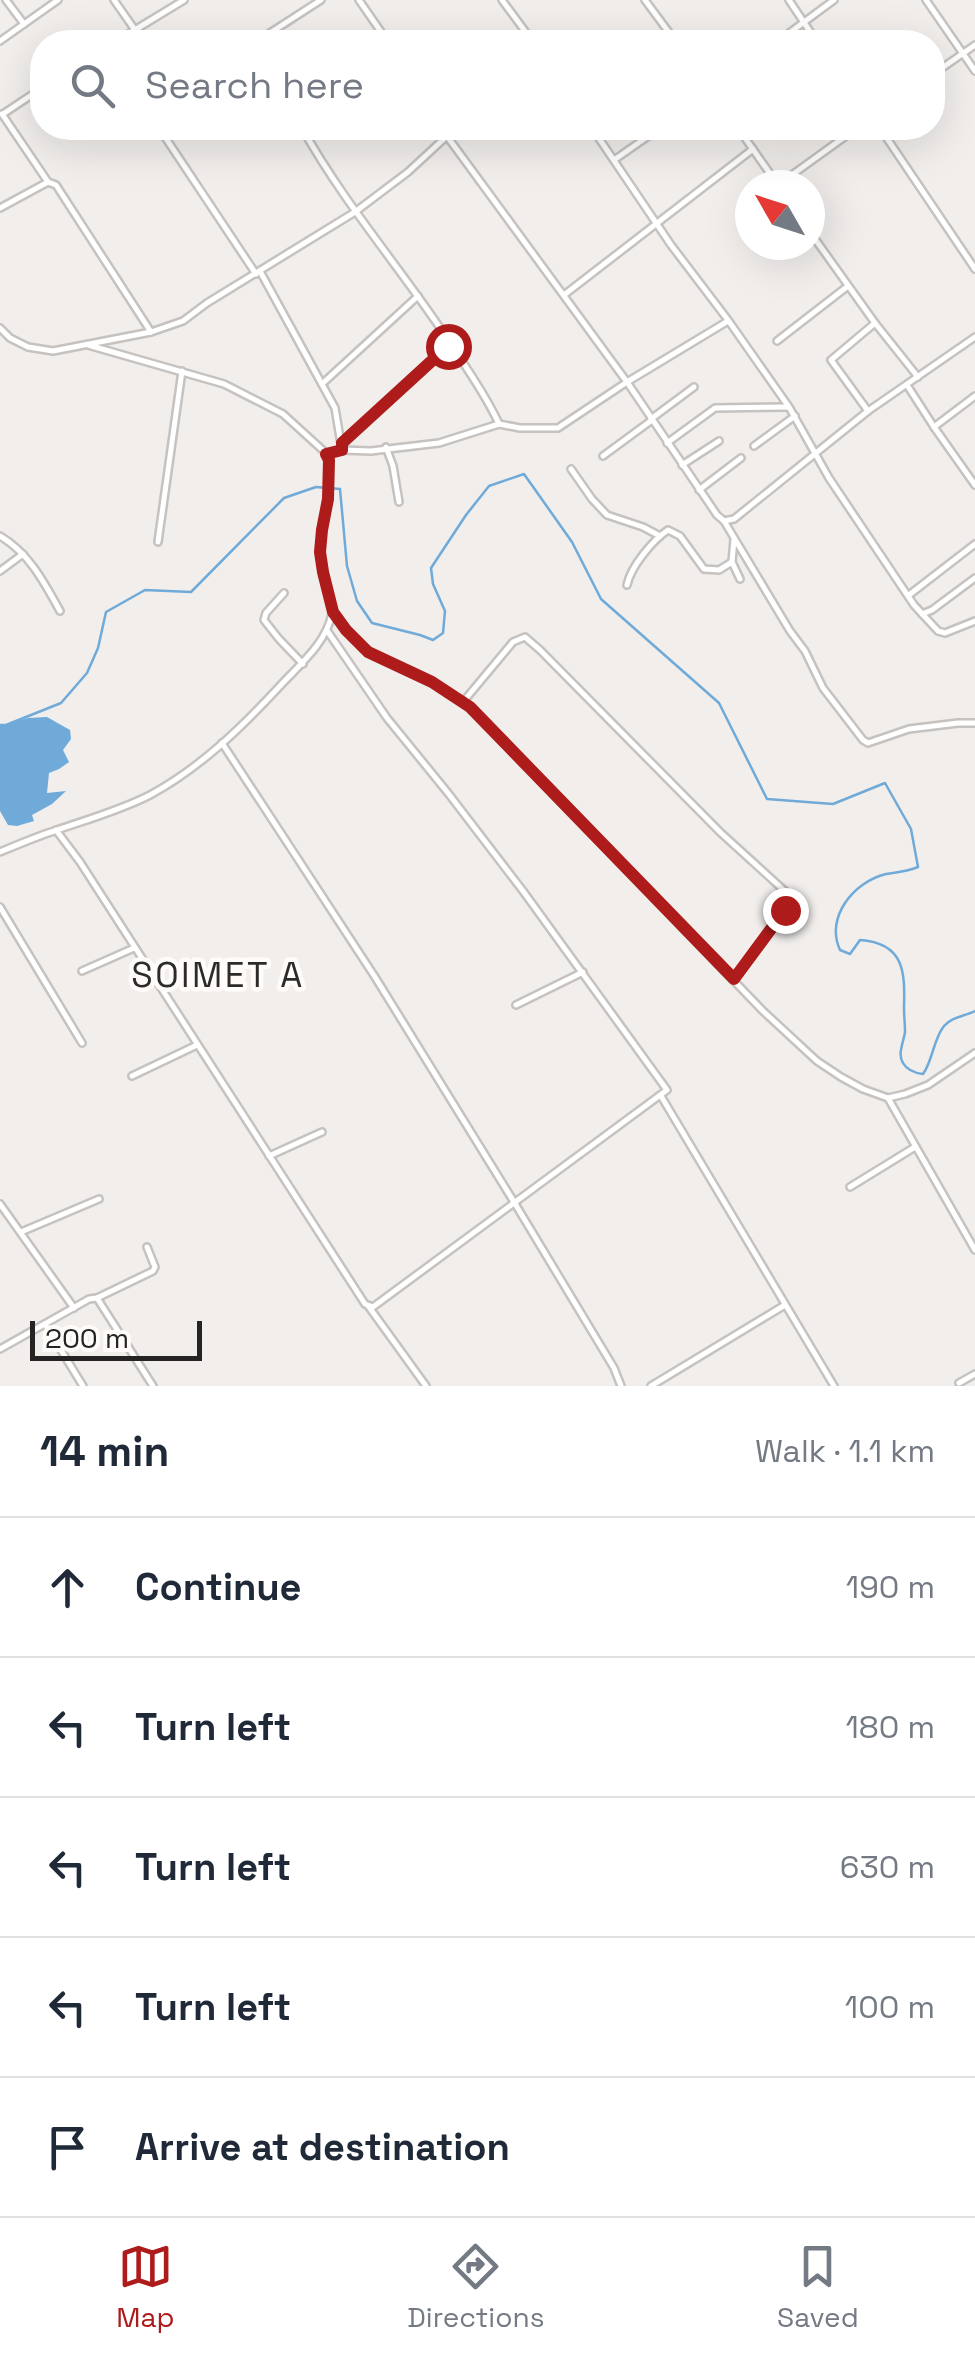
<!DOCTYPE html>
<html lang="en">
<head>
<meta charset="utf-8">
<style>
	body { margin:0; font-family:"Space Grotesk",sans-serif; background:#f2f2f3; color:#1f2937 }
	.compass { position:absolute; left:735px; top:170px; width:90px; height:90px; border-radius:50%; background:#fff; box-shadow:0 10px 40px #0002; rotate:309deg }
	.scale { position:absolute; left:30px; bottom:25px; width:172px; box-sizing:border-box; padding-left:10px; border:5px solid #252323; border-top:0; font-size:28px; line-height:35px; white-space:nowrap; color:#252323; -webkit-text-stroke:8px #fffbf9; paint-order:stroke }
	.stop { position:absolute; width:30px; height:30px; margin:-22px; border:8px solid #ad1b1b; border-radius:50%; background:#fff }
	.stop.end { background:#ad1b1b; border-color:#fff; box-shadow:0 2px 10px #0008 }
	.list { margin:0; padding:0; list-style:none }
	h2 { display:flex; justify-content:space-between; align-items:center; height:130px; margin:0; padding:0 40px; font-size:42px }
	h2 small { font-size:32px; font-weight:400; color:#747a83 }
	.list li { display:grid; grid-template-columns:65px 1fr auto; gap:30px; align-items:center; box-sizing:border-box; height:140px; padding:0 40px; border-top:2px solid #e0e1e3 }
	.list b { display:block; font-size:38px; white-space:nowrap }
	.list em { font-size:32px; font-style:normal; color:#747a83 }
	.icon { flex:none; width:55px; height:55px; fill:none; stroke:currentColor; stroke-width:2; stroke-linecap:round; stroke-linejoin:round }
	.map { position:relative; flex:none; width:975px; height:1386px; overflow:hidden }
	.search { position:absolute; background:#fff; box-shadow:0 10px 40px #0002; left:30px; right:30px; top:30px; height:110px; display:flex; align-items:center; gap:25px; box-sizing:border-box; padding:0 35px; border-radius:40px; color:#747a83; font-size:38px }
	.sheet { height:830px; background:#fff }
	nav { display:flex; justify-content:space-around; align-items:center; box-sizing:border-box; height:140px; border-top:2px solid #e0e1e3; background:#fff; font-size:28px; color:#747a83 }
	nav a { display:grid; justify-items:center; gap:5px }
	nav .on { color:#ad1b1b }
	.map>svg:first-child { display:block }
	.water { fill:#6faad9 }
	.lines { fill:none; stroke-linecap:round; stroke-linejoin:round }
	.stream { stroke:#6faad9; stroke-width:2.5 }
	.minor-casing { stroke:#c5c2c0; stroke-width:10 }
	.minor { stroke:#fff; stroke-width:5 }
	.route { stroke:#ad1b1b; stroke-width:12 }
	.labels { text-anchor:middle; stroke-width:9; stroke-linejoin:round; paint-order:stroke }
	.quarter-label { font-size:35px; letter-spacing:2.5px; fill:#2d2b29; stroke:#fffbf9 }
</style>
</head>
<body>
<div class="map">
<svg width="975" height="1386" viewBox="0 0 975 1386">
	<rect width="100%" height="100%" fill="#f1eeec"/>
	<polygon class="water" points="47,717 70,730 71,739 63,750 69,762 59,769 49,773 47,793 66,791 52,804 32,815 34,821 17,826 8,825 0,811 0,726 28,718"/>
	<g class="lines">
		<g class="stream">
			<polyline points="105,42 124,32"/>
			<path d="M 0,725 L 6,725 L 61,703 L 87,673 L 98,648 L 106,612 L 145,590 L 191,592 L 284,498 L 316,487 L 340,489 L 347,566 L 357,601 L 372,623 L 420,635 L 433,640 L 443,633 L 445,611 L 433,584 L 431,568 L 466,515 L 489,486 L 524,474 L 572,542 L 601,599 L 719,703 L 767,799 L 833,804 L 885,783 L 911,829 L 918,867 C 906,872 897,872 886,874 C 853,882 825,918 840,950 L 850,954 L 860,940 C 905,943 905,973 904,1008 C 904,1016 905,1024 905,1032 C 904,1041 897,1054 903,1063 C 907,1070 915,1073 923,1074 C 933,1060 933,1040 944,1026 C 951,1017 965,1016 975,1011"/>
		</g>
		<g class="minor-casing">
			<g id="minor">
				<polyline points="6,0 24,24"/>
				<polyline points="114,0 135,30"/>
				<polyline points="359,0 388,42"/>
				<polyline points="502,0 533,42"/>
				<polyline points="645,0 676,42"/>
				<polyline points="789,0 817,42"/>
				<polyline points="926,0 975,71"/>
				<polyline points="0,41 58,0"/>
				<polyline points="115,42 184,0"/>
				<polyline points="256,42 321,0"/>
				<polyline points="777,42 834,0"/>
				<polyline points="932,75 975,45"/>
				<polyline points="2,114 48,182 56,185 151,332"/>
				<polyline points="3,114 42,88"/>
				<polyline points="159,128 256,274"/>
				<path d="M 302,128 C 345,205 403,271 451,344 C 468,371 486,395 499,424"/>
				<polyline points="441,128 627,382 717,515 724,521 734,519 868,411 975,337"/>
				<polyline points="592,128 671,245 728,320 789,407 829,478 914,605 938,631 945,633 975,621"/>
				<polyline points="738,128 778,185 857,128"/>
				<polyline points="880,128 975,269"/>
				<polyline points="614,160 660,128"/>
				<polyline points="0,208 48,182"/>
				<polyline points="810,232 875,323 918,377"/>
				<polyline points="261,273 335,408 342,450"/>
				<polyline points="564,295 753,149"/>
				<polyline points="0,328 10,338 28,347 53,351 151,332 183,321 207,303 355,212 408,172 447,136 459,128"/>
				<polyline points="777,341 848,286"/>
				<polyline points="88,345 224,384 283,414 327,454 329,460 328,499 322,530 320,552 323,573 333,612 346,630 368,652 432,682 470,707 763,1011 817,1061 841,1077 863,1089 888,1098 905,1094 928,1085 975,1053"/>
				<polyline points="322,384 418,296"/>
				<polyline points="907,385 934,427 975,485"/>
				<polyline points="868,411 831,360 875,323"/>
				<polyline points="651,419 694,387"/>
				<polyline points="934,427 975,396"/>
				<polyline points="342,443 450,343"/>
				<polyline points="667,443 715,408 788,407"/>
				<polyline points="754,446 795,416"/>
				<polyline points="386,447 393,466 399,502"/>
				<polyline points="327,454 342,450 371,451 439,443 499,424 520,428 558,428 627,382 728,321"/>
				<polyline points="603,456 652,420"/>
				<polyline points="682,465 719,441"/>
				<polyline points="571,469 592,499 607,515 643,527 660,536"/>
				<polyline points="699,490 741,458"/>
				<polyline points="724,521 790,631 805,651 823,688 863,740 868,743 909,729 958,723 975,723"/>
				<path d="M 0,536 C 29,553 44,582 60,611"/>
				<polyline points="734,539 732,562 740,579"/>
				<polyline points="158,542 182,371"/>
				<polyline points="0,571 23,554"/>
				<path d="M 627,585 C 631,566 653,540 668,530 L 680,536 L 704,569 L 719,570 L 732,562"/>
				<polyline points="284,593 266,613 264,620 279,639 303,664"/>
				<polyline points="909,595 975,544"/>
				<polyline points="922,614 932,610 975,578"/>
				<polyline points="463,702 513,642 525,637 540,650 721,833 787,893 790,903 735,978"/>
				<polyline points="222,743 375,977 514,1202 614,1368 621,1386"/>
				<polyline points="56,830 80,862 365,1304 373,1307 667,1090 523,891 448,793 387,718 328,632"/>
				<path d="M 0,852 C 19,844 38,836 57,830 C 89,819 121,810 150,795 C 200,768 241,728 279,687 C 300,664 325,645 332,614"/>
				<polyline points="0,907 82,1043"/>
				<polyline points="82,971 134,948"/>
				<polyline points="516,1005 583,972"/>
				<polyline points="132,1076 197,1045"/>
				<polyline points="661,1096 834,1386"/>
				<polyline points="888,1098 975,1250"/>
				<polyline points="269,1156 322,1132"/>
				<polyline points="850,1187 915,1147"/>
				<polyline points="0,1204 74,1308"/>
				<polyline points="21,1232 99,1199"/>
				<polyline points="97,1298 153,1386"/>
				<polyline points="369,1307 426,1386"/>
				<polyline points="45,1324 83,1386"/>
				<polyline points="0,1349 89,1299 97,1298 153,1271 155,1267 147,1247"/>
				<polyline points="959,1383 975,1374"/>
				<polyline points="651,1386 785,1305"/>
			</g>
		</g>
		<use href="#minor" class="minor"/>
	</g>
	<g class="lines">
		<polyline class="route" points="448,346 342,443 342,450 326,454 329,460 328,499 322,530 320,552 323,572 333,612 346,630 368,652 432,682 470,707 734,979 785,910"/>
	</g>
	<g class="labels">
		<g class="quarter-label">
			<text x="218" y="987">SOIMET A</text>
		</g>
	</g>
</svg>
<svg class="compass" viewBox="-18 -18 36 36"><path d="M0-13l5 13h-10z" fill="#e53935"/><path d="M0 13l5-13h-10z" fill="#747a83"/></svg>
<div class="scale">200 m</div>
<div class="stop" style="left:448px;top:346px"></div>
<div class="stop end" style="left:785px;top:910px"></div>
<div class="search"><svg class="icon" aria-label="search" viewBox="0 0 24 24"><circle cx="10" cy="10" r="6"/><path d="M15 15l6 6"/></svg>Search here</div>
</div>
<section class="sheet">
<h2>14 min<small>Walk · 1.1 km</small></h2>
<ul class="list">
<li><svg class="icon" aria-label="ahead" viewBox="0 0 24 24"><path d="M12 20V5M6 11l6-6 6 6"/></svg><div><b>Continue</b></div><em>190 m</em></li>
<li><svg class="icon" aria-label="left" viewBox="0 0 24 24"><path d="M17 20v-9H6M10 6l-5 5 5 5"/></svg><div><b>Turn left</b></div><em>180 m</em></li>
<li><svg class="icon" aria-label="left" viewBox="0 0 24 24"><path d="M17 20v-9H6M10 6l-5 5 5 5"/></svg><div><b>Turn left</b></div><em>630 m</em></li>
<li><svg class="icon" aria-label="left" viewBox="0 0 24 24"><path d="M17 20v-9H6M10 6l-5 5 5 5"/></svg><div><b>Turn left</b></div><em>100 m</em></li>
<li><svg class="icon" aria-label="arrive" viewBox="0 0 24 24"><path d="M6 21V4h12l-3 4 3 4H6"/></svg><div><b>Arrive at destination</b></div></li>
</ul>
</section>
<nav>
<a class="on"><svg class="icon" aria-label="map" viewBox="0 0 24 24"><path d="M3 6l6-2 6 2 6-2v14l-6 2-6-2-6 2zM9 4v14M15 6v14"/></svg>Map</a>
<a><svg class="icon" aria-label="directions" viewBox="0 0 24 24"><path d="M12 3l9 9-9 9-9-9zM9 14v-3h6M13 9l2 2-2 2"/></svg>Directions</a>
<a><svg class="icon" aria-label="saved" viewBox="0 0 24 24"><path d="M7 4h10v16l-5-4-5 4z"/></svg>Saved</a>
</nav>
</body>
</html>
